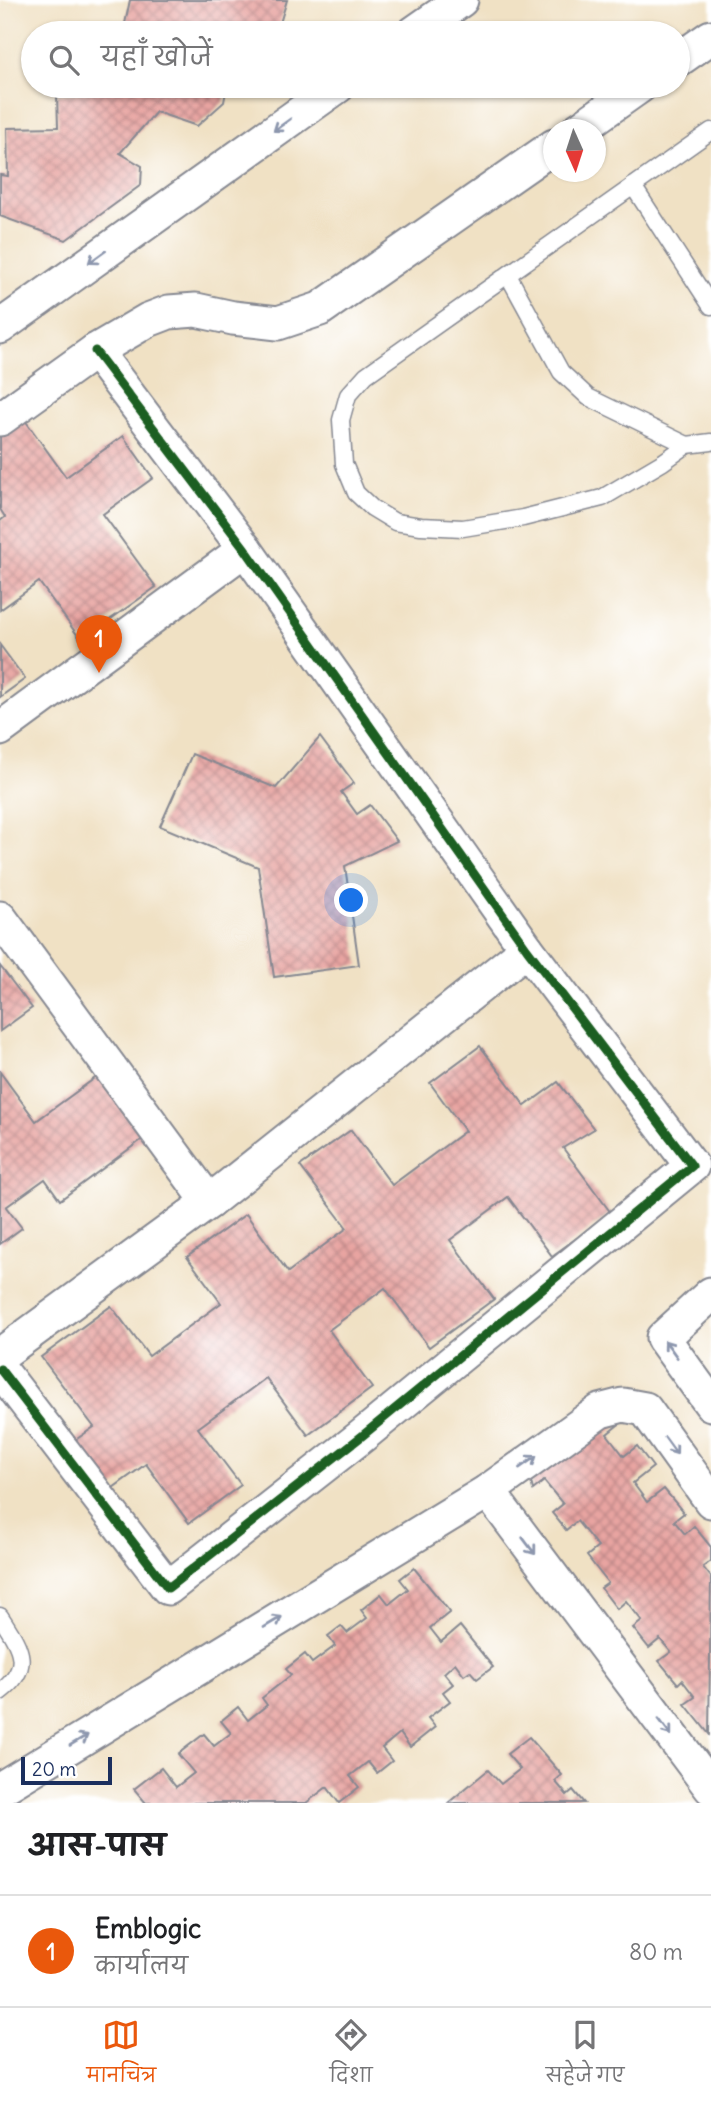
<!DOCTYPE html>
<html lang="hi">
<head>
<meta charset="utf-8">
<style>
	body { margin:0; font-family:Delius,"Playpen Sans Deva",sans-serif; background:#f6f6f6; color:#202124 }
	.compass { position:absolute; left:543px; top:119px; width:63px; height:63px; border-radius:50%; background:#fff; box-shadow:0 2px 5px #0004; rotate:177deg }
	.scale { position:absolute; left:21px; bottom:18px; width:91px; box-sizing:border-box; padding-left:7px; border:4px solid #1b2f5e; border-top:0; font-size:19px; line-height:24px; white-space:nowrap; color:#1b2f5e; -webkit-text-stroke:5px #fff; paint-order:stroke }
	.you { position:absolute; left:352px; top:901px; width:24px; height:24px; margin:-18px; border:5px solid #fff; border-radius:50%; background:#1a73e8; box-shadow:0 0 0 10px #1a73e833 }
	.badge { display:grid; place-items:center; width:46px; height:46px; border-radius:50%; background:#ea580c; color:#fff; font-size:23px; font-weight:700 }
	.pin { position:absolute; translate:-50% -58px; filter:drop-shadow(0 2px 4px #0008) }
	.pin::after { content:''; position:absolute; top:37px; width:24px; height:21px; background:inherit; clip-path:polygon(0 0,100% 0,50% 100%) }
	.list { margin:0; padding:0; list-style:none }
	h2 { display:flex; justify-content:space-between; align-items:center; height:91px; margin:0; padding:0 28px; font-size:30px }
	h2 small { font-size:23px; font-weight:400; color:#757577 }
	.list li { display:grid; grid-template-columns:46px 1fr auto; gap:21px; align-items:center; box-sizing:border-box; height:112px; padding:0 28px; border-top:2px solid #e0e0e0 }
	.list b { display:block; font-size:26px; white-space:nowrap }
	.list p { margin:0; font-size:23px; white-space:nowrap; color:#757577 }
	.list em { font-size:23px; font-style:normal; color:#757577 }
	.icon { flex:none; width:38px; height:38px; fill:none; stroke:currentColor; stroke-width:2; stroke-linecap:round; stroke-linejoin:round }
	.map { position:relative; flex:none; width:711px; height:1803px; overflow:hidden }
	.search { position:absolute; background:#fff; box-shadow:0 2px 5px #0004; left:21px; right:21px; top:21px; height:77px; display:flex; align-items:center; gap:18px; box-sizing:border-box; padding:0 24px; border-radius:38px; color:#757577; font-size:26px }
	.sheet { height:203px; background:#fff }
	nav { display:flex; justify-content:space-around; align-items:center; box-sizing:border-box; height:98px; border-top:2px solid #e0e0e0; background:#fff; font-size:19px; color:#757577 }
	nav a { display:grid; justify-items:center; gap:4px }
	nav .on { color:#ea580c }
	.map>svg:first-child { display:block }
	.building { fill:url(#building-cross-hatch) }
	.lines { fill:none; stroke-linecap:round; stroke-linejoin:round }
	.lane-casing { stroke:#868891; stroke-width:19 }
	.street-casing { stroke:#868891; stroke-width:37 }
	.lane { stroke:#fff; stroke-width:16 }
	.street { stroke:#fff; stroke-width:33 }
	.cycleway-casing { stroke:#fff; stroke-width:13 }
	.cycleway { stroke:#1b5e20; stroke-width:9 }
	.oneway { stroke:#8d97ae }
</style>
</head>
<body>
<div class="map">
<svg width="711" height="1803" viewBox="0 0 711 1803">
	<defs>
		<pattern id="building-cross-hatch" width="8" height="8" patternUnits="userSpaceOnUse" patternTransform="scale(1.75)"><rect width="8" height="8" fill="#e8a4a1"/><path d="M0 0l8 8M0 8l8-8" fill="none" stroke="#bb8686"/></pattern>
	</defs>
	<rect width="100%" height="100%" fill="#fff"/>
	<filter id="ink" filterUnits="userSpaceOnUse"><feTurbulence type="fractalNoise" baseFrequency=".0143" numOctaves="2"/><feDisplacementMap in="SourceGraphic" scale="14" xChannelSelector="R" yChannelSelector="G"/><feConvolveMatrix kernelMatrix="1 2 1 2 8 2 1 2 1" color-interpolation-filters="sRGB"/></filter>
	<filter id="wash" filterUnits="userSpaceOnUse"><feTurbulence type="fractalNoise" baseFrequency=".00686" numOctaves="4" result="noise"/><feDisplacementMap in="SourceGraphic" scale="28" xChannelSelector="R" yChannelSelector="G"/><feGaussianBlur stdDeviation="1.57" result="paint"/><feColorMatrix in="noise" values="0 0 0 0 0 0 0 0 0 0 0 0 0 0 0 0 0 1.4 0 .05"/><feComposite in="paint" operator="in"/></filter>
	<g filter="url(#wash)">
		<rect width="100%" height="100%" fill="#f0e1c4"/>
		<g id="blocks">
			<g class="building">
				<polygon points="130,0 287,0 277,33 123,33"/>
				<polygon points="109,86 227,86 224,102 197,126 156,112 120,153 142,166 141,185 66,240 0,216 0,175 8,176 7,128 58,127 57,95 108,91"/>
				<polygon points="22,416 66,477 123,436 153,478 103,514 156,587 81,640 39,582 0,610 0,521 5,517 0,509 0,432"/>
				<polygon points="0,645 25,679 0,697"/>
				<polygon points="320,737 354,783 341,792 357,814 370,805 397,841 345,866 359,965 274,977 258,867 160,826 192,754 276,788"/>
				<polygon points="0,966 32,1008 0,1031"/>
				<polygon points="480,1046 525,1106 558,1082 594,1129 563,1148 611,1213 552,1256 508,1197 450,1240 494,1299 429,1347 385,1288 329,1330 372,1388 308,1435 266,1378 198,1428 241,1485 189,1523 146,1464 110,1490 74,1441 94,1427 41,1357 111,1306 149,1356 221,1303 187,1257 246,1214 288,1272 347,1228 300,1166 351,1130 392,1185 465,1131 430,1083"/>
				<polygon points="0,1072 36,1121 98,1076 144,1138 60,1200 45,1179 6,1207 22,1228 0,1244"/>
				<polygon points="614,1421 623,1421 607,1434 624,1456 637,1446 653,1467 633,1483 647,1502 664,1489 684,1513 674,1521 685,1534 694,1526 711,1547 711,1561 703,1567 711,1577 709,1734 685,1704 695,1697 682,1680 678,1684 659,1661 671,1652 660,1639 649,1648 633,1628 642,1621 626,1601 617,1609 601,1588 608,1583 587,1556 598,1547 577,1521 566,1530 552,1513 563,1504 544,1481 533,1490 530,1478"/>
				<polygon points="414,1568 450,1612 430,1628 441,1642 460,1626 493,1667 477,1679 470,1671 464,1675 455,1663 444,1673 453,1684 443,1692 450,1701 428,1718 435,1727 410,1747 400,1733 382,1748 392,1761 377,1773 368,1762 350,1776 359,1787 339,1803 327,1787 306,1803 146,1803 134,1789 161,1768 176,1787 194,1773 178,1754 204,1734 214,1746 231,1733 221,1721 238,1707 248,1720 267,1705 262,1698 291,1675 286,1669 305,1654 312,1663 335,1646 328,1636 341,1626 347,1633 367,1618 361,1610 381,1594 389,1604 408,1589 400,1579"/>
				<polygon points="529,1737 562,1775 555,1781 567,1795 573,1790 584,1803 448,1803 488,1770 501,1784 520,1769 507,1754"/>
			</g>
		</g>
	</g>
	<g filter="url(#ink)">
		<use href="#blocks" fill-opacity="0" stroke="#868891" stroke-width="2"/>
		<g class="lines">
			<g class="lane-casing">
				<g id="lane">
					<polyline points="711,131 366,375 348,395 341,420 344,464 356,493 372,508 395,522 421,526 463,528 523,518 602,498 663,462 687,445 711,442"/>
					<polyline points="633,186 711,306"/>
					<polyline points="508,275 561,372 588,397 687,445"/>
					<path d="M 0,1616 C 19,1646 35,1666 0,1692"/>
				</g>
			</g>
			<g class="street-casing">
				<g id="street">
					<polyline points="414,33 461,0"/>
					<polyline points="678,60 711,37"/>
					<polyline points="578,130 640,86"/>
					<polyline points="0,327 338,86"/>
					<polyline points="0,419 95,351 148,320 169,312 196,310 233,318 278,323 320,309 554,146"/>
					<polyline points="0,729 245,549"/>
					<polyline points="0,918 209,1202 527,949"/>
					<polyline points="711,1294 663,1338 711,1404"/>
					<polyline points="0,1355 209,1202"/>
					<polyline points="0,1369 168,1588 362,1436 692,1166 527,949 245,549 95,351"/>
					<polyline points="488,1491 711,1788"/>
					<polyline points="0,1789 488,1491 600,1411 623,1405 645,1409 711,1501"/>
				</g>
			</g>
			<use href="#lane" class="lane"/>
			<use href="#street" class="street"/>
			<g class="cycleway-casing">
				<polyline id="cycleway" points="0,1369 168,1588 362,1436 692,1166 527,949 245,549 95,351"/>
			</g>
			<use href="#cycleway" class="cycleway"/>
		</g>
		<defs><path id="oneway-shaft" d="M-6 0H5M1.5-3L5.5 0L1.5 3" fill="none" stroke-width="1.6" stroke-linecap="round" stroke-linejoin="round" transform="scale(1.75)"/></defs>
		<g class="oneway">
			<use href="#oneway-shaft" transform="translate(282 125) rotate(144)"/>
			<use href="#oneway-shaft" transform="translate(97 257) rotate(144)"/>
			<use href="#oneway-shaft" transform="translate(671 1349) rotate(-126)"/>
			<use href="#oneway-shaft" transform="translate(671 1446) rotate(54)"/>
			<use href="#oneway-shaft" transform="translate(528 1462) rotate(-35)"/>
			<use href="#oneway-shaft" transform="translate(529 1546) rotate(53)"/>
			<use href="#oneway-shaft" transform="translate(273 1622) rotate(-31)"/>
			<use href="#oneway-shaft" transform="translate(665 1727) rotate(53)"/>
			<use href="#oneway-shaft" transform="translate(79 1740) rotate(-31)"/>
		</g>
	</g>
</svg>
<svg class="compass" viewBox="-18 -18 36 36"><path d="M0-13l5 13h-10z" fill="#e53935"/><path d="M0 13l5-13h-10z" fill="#757577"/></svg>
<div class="scale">20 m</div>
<div class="you"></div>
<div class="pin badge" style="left:99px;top:673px">1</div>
<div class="search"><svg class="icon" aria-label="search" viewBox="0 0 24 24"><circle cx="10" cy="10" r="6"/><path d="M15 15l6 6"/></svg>यहाँ खोजें</div>
</div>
<section class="sheet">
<h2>आस-पास<small></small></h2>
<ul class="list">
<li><span class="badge">1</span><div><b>Emblogic</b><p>कार्यालय</p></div><em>80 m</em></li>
</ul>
</section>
<nav>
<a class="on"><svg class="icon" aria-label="map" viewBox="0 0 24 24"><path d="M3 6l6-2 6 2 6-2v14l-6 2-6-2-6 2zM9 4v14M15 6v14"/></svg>मानचित्र</a>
<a><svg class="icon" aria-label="directions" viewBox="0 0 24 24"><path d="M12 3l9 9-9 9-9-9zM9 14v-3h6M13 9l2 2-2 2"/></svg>दिशा</a>
<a><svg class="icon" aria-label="saved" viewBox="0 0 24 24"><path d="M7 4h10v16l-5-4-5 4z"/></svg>सहेजे गए</a>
</nav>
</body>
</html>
